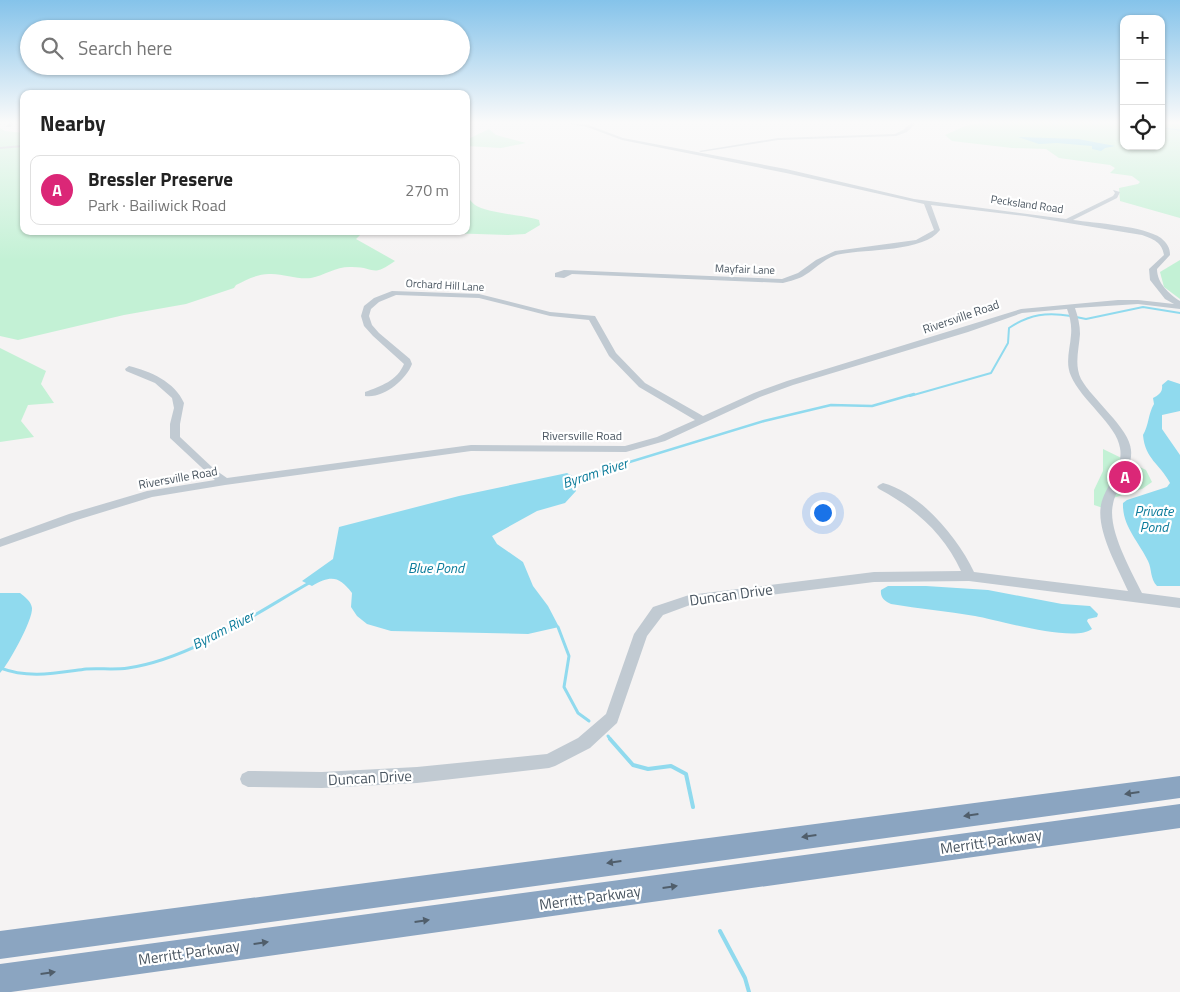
<!DOCTYPE html>
<html lang="en">
<head>
<meta charset="utf-8">
<style>
	body { margin:0; font-family:"Titillium Web",sans-serif; background:#f6f6f6; color:#222 }
	.controls { position:absolute; right:15px; top:15px; display:grid; overflow:hidden; border-radius:10px; box-shadow:0 1px 4px #0004 }
	.controls button { width:45px; height:45px; display:grid; place-items:center; padding:0; border:0; border-bottom:1px solid #e0e0e0; background:#fff; color:#222; font:25px sans-serif }
	.you { position:absolute; left:822px; top:512px; width:18px; height:18px; margin:-12px; border:4px solid #fff; border-radius:50%; background:#1a73e8; box-shadow:0 0 0 8px #1a73e833 }
	.badge { display:grid; place-items:center; width:32px; height:32px; border-radius:50%; background:#db2777; color:#fff; font-size:16px; font-weight:700 }
	.pin { position:absolute; translate:-50% -50%; border:2px solid #fff; box-shadow:0 1px 5px #0006 }
	.list { margin:0; padding:0; list-style:none }
	h2 { display:flex; justify-content:space-between; align-items:center; height:65px; margin:0; padding:0 20px; font-size:21px }
	h2 small { font-size:16px; font-weight:400; color:#767676 }
	.list li { display:grid; grid-template-columns:32px 1fr auto; gap:15px; align-items:center; box-sizing:border-box; height:70px; margin:0 10px 10px; padding:0 10px; border:1px solid #e0e0e0; border-radius:10px }
	.list b { display:block; font-size:19px; white-space:nowrap }
	.list p { margin:0; font-size:16px; white-space:nowrap; color:#767676 }
	.list em { font-size:16px; font-style:normal; color:#767676 }
	.icon { flex:none; width:28px; height:28px; fill:none; stroke:currentColor; stroke-width:2; stroke-linecap:round; stroke-linejoin:round }
	.map { position:relative; flex:none; width:1180px; height:992px; overflow:hidden }
	.search { position:absolute; background:#fff; box-shadow:0 1px 4px #0004; left:20px; top:20px; width:450px; height:55px; display:flex; align-items:center; gap:12px; box-sizing:border-box; padding:0 18px; border-radius:28px; color:#767676; font-size:19px }
	.panel { position:absolute; background:#fff; box-shadow:0 1px 4px #0004; left:20px; top:90px; width:450px; height:145px; border-radius:10px }
	.map>svg:first-child { display:block }
	.green { fill:#c3f1d5 }
	.water { fill:#90daee }
	.lines { fill:none; stroke-linecap:round; stroke-linejoin:round }
	.stream-far4 { stroke:#90daee; stroke-width:1 }
	.stream-far3 { stroke:#90daee; stroke-width:2 }
	.stream-far2 { stroke:#90daee; stroke-width:2.5 }
	.stream-far1 { stroke:#90daee; stroke-width:3 }
	.stream { stroke:#90daee; stroke-width:4 }
	.minor { fill:#c1cad2; fill-rule:evenodd }
	.highway { fill:#8ba5c1; fill-rule:evenodd }
	.oneway { fill:#505e6b }
	.labels { text-anchor:middle; stroke-width:4.5; stroke-linejoin:round; paint-order:stroke }
	.far-street-label { font-size:11px; fill:#4a5661; stroke:#fff }
	.street-label { font-size:12px; fill:#4a5661; stroke:#fff }
	.water-label { font-size:14px; font-style:italic; fill:#0c7c9b; stroke:#fff }
	.near-street-label { font-size:15px; fill:#4a5661; stroke:#fff }
</style>
</head>
<body>
<div class="map">
<svg width="1180" height="992" viewBox="0 0 1180 992">
	<rect width="100%" height="100%" fill="#f5f3f3"/>
	<g class="green">
		<polygon points="990,121 1124,121 1124,146 1161,146 1161,124 1180,124 1180,218 1120,201 1119,188 1138,184 1140,182 1132,176 1110,173 1115,168 1110,165 1059,158 1046,149 1012,148 952,141 945,135 965,126"/>
		<path d="M 0,128 L 5,131 L 24,133 L 24,231 L 378,231 L 363,232 L 356,239 L 395,261 C 371,278 376,267 352,267 C 337,266 325,275 311,278 C 298,280 282,273 269,274 C 257,274 246,280 236,285 L 234,288 L 186,304 L 124,315 L 18,340 L 0,336 Z"/>
		<polygon points="489,129 496,135 526,143 501,148 466,146 466,140"/>
		<path d="M 466,196 C 469,198 472,203 475,205 C 486,213 523,215 539,220 L 540,225 L 525,234 L 508,235 L 386,231 L 466,231 Z"/>
		<polygon points="1180,260 1180,299 1164,287 1160,272"/>
		<polygon points="0,348 46,371 41,384 54,403 28,405 21,421 34,437 0,442"/>
		<polygon points="1103,449 1146,470 1152,482 1142,489 1110,499 1109,510 1094,505 1094,490 1103,471"/>
	</g>
	<g class="water">
		<polygon points="1018,137 1078,139 1115,146 1105,148 1101,151 1092,149 1092,146 1057,143 1039,144"/>
		<path d="M 1168,380 L 1180,384 L 1180,411 L 1162,415 L 1162,429 L 1180,455 L 1180,586 L 1157,586 C 1150,579 1152,569 1148,561 C 1139,542 1122,526 1123,503 L 1127,500 L 1167,487 L 1170,483 C 1160,464 1145,459 1143,435 C 1149,425 1148,414 1154,404 L 1153,398 C 1159,395 1163,392 1162,385 Z"/>
		<path d="M 567,473 L 576,478 L 576,491 L 565,503 L 537,511 L 492,536 L 497,544 L 523,562 L 533,586 L 548,606 L 559,627 L 528,634 L 391,631 L 367,624 L 357,616 L 351,607 L 352,593 C 339,576 331,575 312,586 L 302,581 L 333,559 L 339,527 L 459,496 Z"/>
		<path d="M 888,586 L 926,586 L 988,590 L 1062,604 L 1090,606 L 1098,614 L 1097,617 L 1088,619 L 1087,621 L 1092,629 C 1074,643 998,620 975,616 C 947,611 919,609 891,604 C 885,601 880,598 881,590 Z"/>
		<path d="M 0,593 L 20,593 C 25,597 31,601 32,608 C 33,620 8,665 0,673 Z"/>
	</g>
	<g class="lines">
		<g class="stream-far4">
			<polyline points="1101,121 1124,124"/>
			<polyline points="1161,128 1180,130"/>
		</g>
		<g class="stream-far3">
			<polyline points="1076,317 1086,319 1143,307 1180,313"/>
			<path d="M 910,396 L 991,373 L 1008,343 L 1009,328 C 1030,314 1047,312 1071,316"/>
		</g>
		<polyline class="stream-far2" points="574,479 764,421 831,405 872,406 914,394"/>
		<g class="stream-far1">
			<polyline points="558,627 569,656 564,687 578,713 589,721"/>
			<path d="M 0,668 C 29,679 56,673 86,669 C 100,668 114,670 128,668 C 190,659 255,614 309,583"/>
			<polyline points="608,736 611,740"/>
		</g>
		<g class="stream">
			<polyline points="610,739 633,765 648,769 671,766 686,774 693,807"/>
			<polyline points="720,931 745,978 749,992"/>
		</g>
		<g class="minor">
			<polygon points="9,121 13,121 11,127 6,127"/>
			<path d="M 555,121 L 588,125 L 623,138 L 786,169 L 914,199 L 1066,219 L 1113,196 L 1115,193 L 1113,190 L 1120,192 L 1117,198 L 1073,220 C 1095,223 1144,226 1161,238 C 1167,243 1170,248 1170,255 L 1157,269 C 1157,283 1169,294 1180,301 L 1180,309 L 1138,304 L 1075,308 C 1078,317 1080,325 1080,334 C 1079,349 1074,365 1081,379 C 1092,399 1130,429 1131,450 C 1133,469 1117,486 1113,504 C 1107,529 1131,570 1142,593 L 1180,598 L 1180,608 L 969,581 L 874,582 L 690,605 L 663,615 L 647,636 L 617,723 L 590,748 L 555,766 L 549,768 L 417,783 L 322,788 L 248,787 L 242,784 L 240,779 L 242,774 L 248,771 L 322,772 L 417,767 L 547,754 L 578,738 L 606,714 L 634,634 L 653,607 L 689,595 L 874,572 L 961,571 C 944,534 915,508 879,489 L 877,487 L 879,485 L 883,483 C 921,493 958,538 974,572 L 1128,591 C 1118,568 1096,531 1101,505 C 1105,486 1124,468 1120,448 C 1117,425 1081,400 1071,376 C 1065,363 1070,349 1071,335 C 1072,326 1070,317 1067,309 L 1022,313 L 968,332 L 793,385 L 760,397 L 665,441 L 626,452 L 471,451 L 225,485 L 152,497 L 77,520 L 0,547 L 0,539 L 69,514 L 147,491 L 215,480 L 170,438 L 170,424 L 174,408 L 172,398 L 155,383 L 126,371 L 125,369 L 129,366 C 150,371 175,382 184,403 L 180,424 L 180,437 L 214,469 L 227,478 L 471,445 L 625,446 L 657,437 L 695,420 L 639,387 L 609,356 L 589,320 L 550,316 L 479,298 L 396,295 L 379,302 L 371,309 L 369,316 L 372,325 L 379,333 L 410,359 L 412,364 C 406,380 383,399 365,396 L 365,392 C 381,386 397,381 404,364 L 373,336 L 364,326 L 361,316 L 364,306 L 374,298 L 392,291 L 479,294 L 550,312 L 595,316 L 616,353 L 645,383 L 703,416 L 754,393 L 787,381 L 1021,309 L 1118,300 L 1138,300 L 1174,304 L 1165,299 L 1150,280 L 1149,269 L 1164,255 C 1162,242 1153,239 1142,235 L 1025,216 L 931,205 L 940,230 C 924,252 866,249 841,254 C 826,256 817,268 805,275 C 799,279 790,281 783,283 L 572,274 L 564,278 L 555,277 L 555,273 L 564,270 L 782,279 L 798,273 L 816,260 L 835,251 L 916,240 L 934,230 L 924,204 L 786,173 L 622,140 L 587,127 Z"/>
			<polygon points="913,121 918,121 907,132 896,136 778,140 701,152 699,151 778,138 895,134 903,130"/>
			<polygon points="23,145 23,147 0,149 0,147"/>
		</g>
		<g class="highway">
			<polygon points="1180,776 1180,798 0,959 0,931"/>
			<polygon points="1180,804 1180,828 11,992 0,992 0,964"/>
		</g>
	</g>
	<defs><path id="oneway-solid" d="M-6-.8H1V-3.2L6.5 0L1 3.2V.8H-6Z" transform="scale(1.25)"/></defs>
	<g class="oneway">
		<use href="#oneway-solid" transform="translate(1132 793) rotate(172)"/>
		<use href="#oneway-solid" transform="translate(971 815) rotate(172)"/>
		<use href="#oneway-solid" transform="translate(809 836) rotate(172)"/>
		<use href="#oneway-solid" transform="translate(614 862) rotate(172)"/>
		<use href="#oneway-solid" transform="translate(670 887) rotate(-8)"/>
		<use href="#oneway-solid" transform="translate(422 921) rotate(-8)"/>
		<use href="#oneway-solid" transform="translate(261 943) rotate(-8)"/>
		<use href="#oneway-solid" transform="translate(48 973) rotate(-8)"/>
	</g>
	<linearGradient id="sky" x2="0" y2="1"><stop stop-color="#85c3ea"/><stop offset="0.47" stop-color="#fafafa"/><stop offset="1" stop-color="#fafafa" stop-opacity="0"/></linearGradient>
	<rect width="1180" height="260" fill="url(#sky)"/>
	<g class="labels">
		<g class="far-street-label">
			<text transform="translate(1027 204) rotate(8)" y="4">Pecksland Road</text>
			<text transform="translate(745 269) rotate(2)" y="4">Mayfair Lane</text>
			<text transform="translate(445 285) rotate(3)" y="4">Orchard Hill Lane</text>
		</g>
		<g class="street-label">
			<text transform="translate(961 317) rotate(-19)" y="4">Riversville Road</text>
			<text x="582" y="440">Riversville Road</text>
			<text transform="translate(178 478) rotate(-10)" y="4">Riversville Road</text>
		</g>
		<g class="water-label">
			<text transform="translate(595 473) rotate(-18)" y="5">Byram River</text>
			<text x="1154" y="516">Private<tspan x="1154" dy="16">Pond</tspan></text>
			<text x="436" y="573">Blue Pond</text>
			<text transform="translate(223 630) rotate(-27)" y="5">Byram River</text>
		</g>
		<g class="near-street-label">
			<text transform="translate(731 595) rotate(-8)" y="5">Duncan Drive</text>
			<text transform="translate(370 778) rotate(-3)" y="5">Duncan Drive</text>
			<text transform="translate(991 842) rotate(-8)" y="5">Merritt Parkway</text>
			<text transform="translate(590 898) rotate(-8)" y="5">Merritt Parkway</text>
			<text transform="translate(189 953) rotate(-8)" y="5">Merritt Parkway</text>
		</g>
	</g>
</svg>
<div class="controls">
<button>+</button>
<button>−</button>
<button><svg class="icon" aria-label="locate" viewBox="0 0 24 24"><circle cx="12" cy="12" r="6"/><path d="M12 2v4M12 18v4M2 12h4M18 12h4"/></svg></button>
</div>
<div class="you"></div>
<div class="pin badge" style="left:1125px;top:477px">A</div>
<div class="search"><svg class="icon" aria-label="search" viewBox="0 0 24 24"><circle cx="10" cy="10" r="6"/><path d="M15 15l6 6"/></svg>Search here</div>
<section class="panel">
<h2>Nearby<small></small></h2>
<ul class="list">
<li><span class="badge">A</span><div><b>Bressler Preserve</b><p>Park · Bailiwick Road</p></div><em>270 m</em></li>
</ul>
</section>
</div>
</body>
</html>
